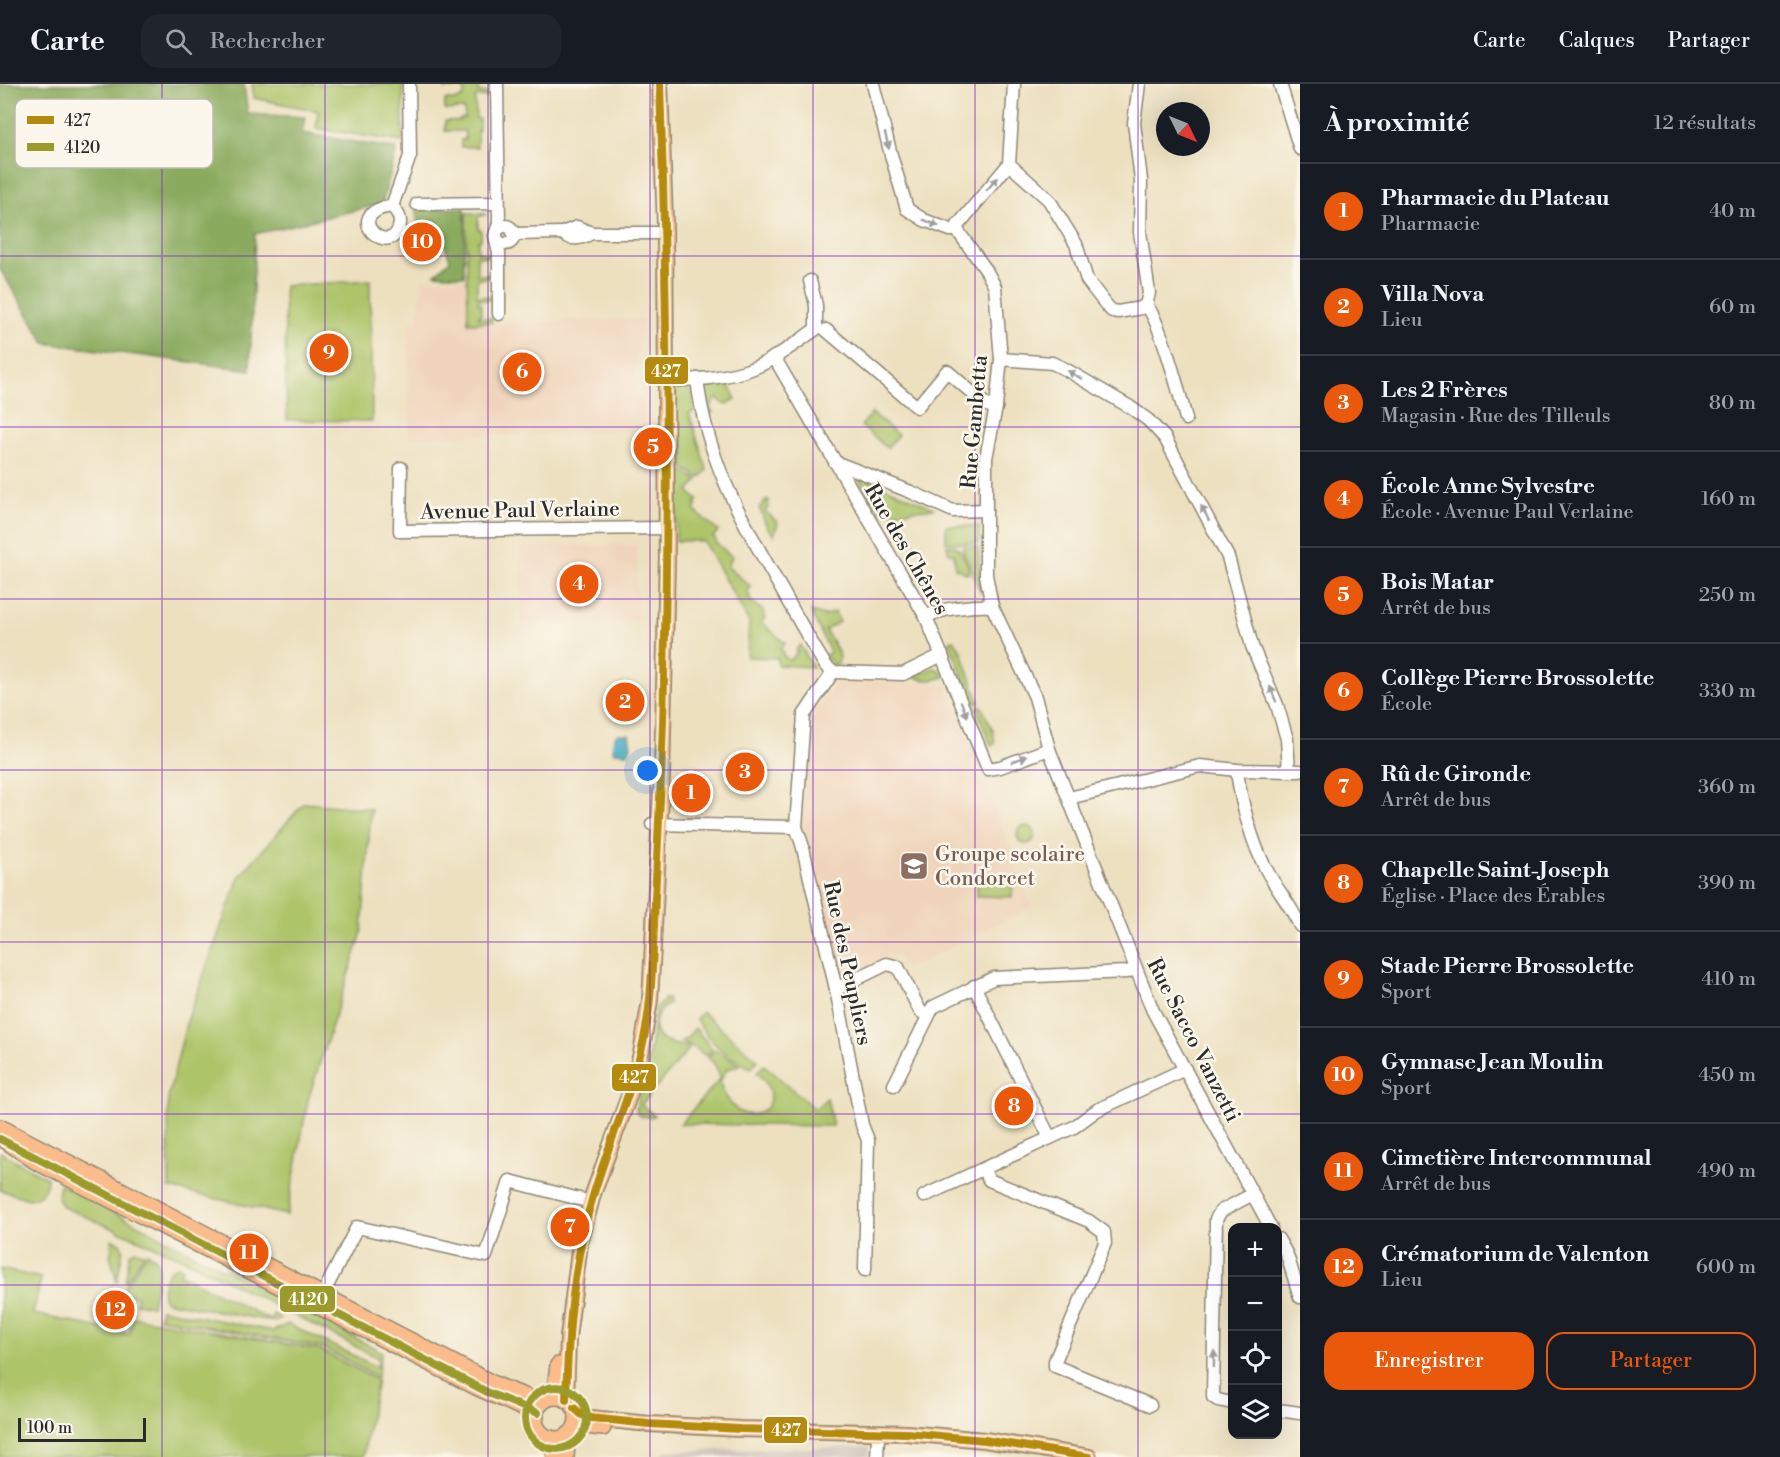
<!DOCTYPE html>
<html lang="fr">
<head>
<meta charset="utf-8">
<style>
	body { margin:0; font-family:"Libre Bodoni",serif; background:#20242c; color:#f1f3f6 }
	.controls { position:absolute; right:18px; bottom:18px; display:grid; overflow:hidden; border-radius:12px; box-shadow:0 6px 24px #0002 }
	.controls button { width:54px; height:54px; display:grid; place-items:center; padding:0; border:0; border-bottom:2px solid #363941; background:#171b24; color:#f1f3f6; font:30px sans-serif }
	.compass { position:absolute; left:1156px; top:18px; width:54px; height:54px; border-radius:50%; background:#171b24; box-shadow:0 6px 24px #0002; rotate:133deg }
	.scale { position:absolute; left:18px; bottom:15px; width:128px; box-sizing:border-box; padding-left:6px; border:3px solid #2b2b2b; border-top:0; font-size:16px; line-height:21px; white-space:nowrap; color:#2b2b2b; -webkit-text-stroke:4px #fbf7ec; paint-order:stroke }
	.you { position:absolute; left:648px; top:687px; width:21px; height:21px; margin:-15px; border:4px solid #fff; border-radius:50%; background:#1a73e8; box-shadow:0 0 0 9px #1a73e833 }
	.badge { display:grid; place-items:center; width:39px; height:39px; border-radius:50%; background:#ea580c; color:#fff; font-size:20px; font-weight:700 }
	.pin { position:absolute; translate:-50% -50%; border:3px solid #fff; box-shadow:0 2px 6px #0006 }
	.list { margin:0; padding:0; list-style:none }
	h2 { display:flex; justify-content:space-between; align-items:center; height:78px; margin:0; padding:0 24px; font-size:26px }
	h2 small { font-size:20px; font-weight:400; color:#9ea1a6 }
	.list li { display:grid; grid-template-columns:39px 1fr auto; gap:18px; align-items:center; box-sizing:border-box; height:96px; padding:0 24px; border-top:2px solid #363941 }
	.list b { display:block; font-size:22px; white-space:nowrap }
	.list p { margin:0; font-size:20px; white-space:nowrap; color:#9ea1a6 }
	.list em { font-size:20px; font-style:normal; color:#9ea1a6 }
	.actions { display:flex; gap:12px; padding:18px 24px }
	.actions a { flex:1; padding:14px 0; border:2px solid #ea580c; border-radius:18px; text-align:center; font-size:21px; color:#ea580c }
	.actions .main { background:#ea580c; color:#fff }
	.icon { flex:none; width:33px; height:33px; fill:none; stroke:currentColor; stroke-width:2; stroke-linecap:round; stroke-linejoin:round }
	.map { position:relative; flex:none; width:1300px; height:1373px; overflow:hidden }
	header { display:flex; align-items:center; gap:36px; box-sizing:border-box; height:84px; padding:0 30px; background:#171b24; border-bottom:2px solid #363941 }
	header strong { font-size:28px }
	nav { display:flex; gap:33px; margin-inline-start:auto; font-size:21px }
	.search { width:420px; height:54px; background:#20242c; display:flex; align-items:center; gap:15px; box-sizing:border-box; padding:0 21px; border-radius:18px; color:#9ea1a6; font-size:22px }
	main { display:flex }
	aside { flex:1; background:#171b24 }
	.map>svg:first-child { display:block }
	.built { fill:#f0d5bc }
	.industrial { fill:#cec1b9 }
	.green { fill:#adc469; stroke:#6c784a; stroke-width:1.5 }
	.forest { fill:#8aaa5d; stroke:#5a6a44; stroke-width:1.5 }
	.water { fill:#40a8c0; stroke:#366a76; stroke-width:1.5 }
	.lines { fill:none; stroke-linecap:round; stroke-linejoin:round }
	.minor-casing { stroke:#8c8675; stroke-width:15 }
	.major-casing { stroke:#8c8675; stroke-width:18 }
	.minor { stroke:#fff; stroke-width:12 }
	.major { stroke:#fabc8b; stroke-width:15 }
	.bus-1-casing { stroke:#fbf7ec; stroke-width:12 }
	.bus-2-casing { stroke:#fbf7ec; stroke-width:12 }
	.bus-1 { stroke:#b58b0f; stroke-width:8 }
	.bus-2 { stroke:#9c9a2a; stroke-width:8 }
	.oneway { fill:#a0a0a0 }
	.grid { fill:none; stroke:#7b2cbf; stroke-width:1.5; stroke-opacity:0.55 }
	.labels { text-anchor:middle; stroke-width:5; stroke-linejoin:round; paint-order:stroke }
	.street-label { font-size:21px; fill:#2b2b2b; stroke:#fbf7ec }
	.education-label { font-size:21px; fill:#785e54; stroke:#fbf7ec; text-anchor:start }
	.key { fill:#fbf7ec; stroke:#bdbab2; stroke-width:1.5 }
	.key-label { font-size:16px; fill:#2b2b2b }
	.line-badge { stroke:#fbf7ec; stroke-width:2 }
	.badge-label { font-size:16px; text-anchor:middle; font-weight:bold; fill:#fff }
</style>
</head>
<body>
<header>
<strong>Carte</strong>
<div class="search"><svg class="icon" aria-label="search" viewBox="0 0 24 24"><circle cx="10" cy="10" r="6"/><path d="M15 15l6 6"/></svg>Rechercher</div>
<nav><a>Carte</a><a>Calques</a><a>Partager</a></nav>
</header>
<main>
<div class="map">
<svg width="1300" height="1373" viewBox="0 0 1300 1373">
	<rect width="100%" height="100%" fill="#fbf7ec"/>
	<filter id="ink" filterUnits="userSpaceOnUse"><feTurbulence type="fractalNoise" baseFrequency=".0167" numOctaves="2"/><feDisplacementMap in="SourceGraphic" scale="12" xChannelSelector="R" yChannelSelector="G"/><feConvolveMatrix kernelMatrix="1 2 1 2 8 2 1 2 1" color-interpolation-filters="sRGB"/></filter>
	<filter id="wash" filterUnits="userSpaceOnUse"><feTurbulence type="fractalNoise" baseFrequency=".008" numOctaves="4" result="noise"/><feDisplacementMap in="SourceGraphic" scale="24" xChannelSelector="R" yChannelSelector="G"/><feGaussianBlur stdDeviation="1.35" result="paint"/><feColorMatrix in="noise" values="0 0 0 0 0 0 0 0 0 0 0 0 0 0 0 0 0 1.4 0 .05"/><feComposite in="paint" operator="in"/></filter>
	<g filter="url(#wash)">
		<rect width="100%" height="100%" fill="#ede0bf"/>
		<g class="built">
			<polygon points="422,195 467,195 468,239 643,235 631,315 643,314 644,347 409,353 408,239 418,237"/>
			<polygon points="637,460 637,537 521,539 521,463"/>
			<polygon points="838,595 947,601 975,674 970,677 982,705 987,703 1032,823 905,886 898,871 888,870 883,877 849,894 836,889 801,741 809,638"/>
		</g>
		<polygon class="industrial" points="869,1363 869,1373 663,1373 664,1367"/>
		<g class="green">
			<polygon points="252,0 403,0 403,58 316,44 318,27 254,14"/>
			<polygon points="445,0 479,0 478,9 488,9 488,13 475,13 476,34 479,35 479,46 477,46 477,63 461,63 461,56 465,56 465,47 445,47 445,37 460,37 460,35 465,34 464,25 445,26 445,16 459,16 460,14 464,13 464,4 445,5"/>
			<polygon points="466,129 487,130 478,133 478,145 481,146 481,156 478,157 478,169 490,169 490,172 477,173 477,191 490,191 490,194 477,195 477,212 490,213 490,216 478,216 478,220 481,220 481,231 479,231 479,234 492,234 492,238 468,239"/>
			<polygon points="370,196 372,337 287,336 284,202"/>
			<polygon points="728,299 736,315 725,321 717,314 709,324 713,328 711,330 708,327 707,303"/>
			<polygon points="685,303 692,309 695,327 689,329 707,386 700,394 674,378 674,373 678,373 677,363 674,362 675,309 676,305"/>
			<polygon points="872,329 898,351 887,364 861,342"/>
			<polygon points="674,382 698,396 689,408 698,416 695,419 697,421 694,426 718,447 713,453 716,456 715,458 732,473 727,482 751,503 747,509 750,512 748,514 765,529 763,532 765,534 761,538 785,559 780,565 783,568 782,570 790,577 798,567 796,566 800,561 813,583 778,581 778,574 747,573 749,538 703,457 676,457"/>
			<polygon points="856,390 934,424 880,430"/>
			<polygon points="767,415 770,417 767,420 769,422 765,427 778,439 774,451 767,443 759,424"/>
			<rect x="946" y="442" width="33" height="17"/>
			<path d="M 947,462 L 955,462 C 962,468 970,481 968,490 L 955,484 L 954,469 L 949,469 Z"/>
			<polygon points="964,462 978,463 981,509 962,465"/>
			<path d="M 811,528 L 824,532 L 835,528 L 839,538 L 825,546 C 831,557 845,571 836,583 L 825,572 L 830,568 Z"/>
			<polygon points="954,556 962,568 979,619 974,620 949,558"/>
			<path d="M 933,584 L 940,586 L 944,593 C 934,596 924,598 914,592 Z"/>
			<polygon points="981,622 993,646 995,660 991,662 976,624"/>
			<polygon points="304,719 371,725 362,848 308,1016 287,1131 169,1104 168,1014 186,940 239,793"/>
			<circle cx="1026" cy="751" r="9"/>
			<polygon points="977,793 1013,794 1012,813 977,812"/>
			<path d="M 664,915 L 668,915 L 669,920 C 661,924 657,930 655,939 C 652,960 676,960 690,964 L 641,1021 L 654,1031 L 651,1033 L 640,1032 L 637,1029 L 636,1023 L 651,961 L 655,925 L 659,920 L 664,918 Z"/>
			<path d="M 702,928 L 758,976 L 751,984 C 727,974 709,958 696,935 Z"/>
			<polygon points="695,944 712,965 706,972 692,962 680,958 688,953"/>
			<polygon points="715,965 739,981 726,986 721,996 715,981 708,973"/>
			<path d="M 764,981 L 815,1025 L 827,1014 L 833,1042 L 680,1040 L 719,996 C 726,1018 741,1042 767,1024 C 774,1011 768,998 757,989 Z"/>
			<path d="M 0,1068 L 47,1094 C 47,1106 41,1113 29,1115 L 0,1106 Z"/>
			<path d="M 60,1100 L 382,1268 L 377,1293 L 324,1264 L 159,1234 L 161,1225 L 273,1247 L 288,1240 L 377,1283 L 378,1274 L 186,1176 L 63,1123 C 57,1114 56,1110 60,1100 Z"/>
			<polygon points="111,1155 120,1159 123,1165 117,1198 110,1171 112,1165"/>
			<polygon points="135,1166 144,1170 125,1198 130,1169"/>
			<polygon points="147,1169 156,1174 159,1184 152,1222 136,1219 137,1212 123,1209 124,1204"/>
			<path d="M 177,1182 L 182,1184 L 180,1190 L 270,1236 L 273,1230 L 280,1234 L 275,1238 L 270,1237 L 165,1217 C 159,1207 165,1185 177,1182 Z"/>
			<polygon points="0,1185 41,1194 33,1230 129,1250 133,1233 320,1266 377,1296 363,1373 0,1373"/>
		</g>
		<g class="forest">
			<polygon points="0,0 244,0 248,30 305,33 302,49 397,65 382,120 255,150 250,286 45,259 0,185"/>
			<polygon points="465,124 464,192 435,190 450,176 436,136 418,142 416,125"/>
		</g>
		<path class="water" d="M 617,650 L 629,650 L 631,663 L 628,669 L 614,668 C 611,661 613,656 617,650 Z"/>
	</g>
	<g filter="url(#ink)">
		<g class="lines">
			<g class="minor-casing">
				<g id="minor">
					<polyline points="497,0 499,139 495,152 499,169 499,230"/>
					<polyline points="873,0 891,71 907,125 924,136 950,146 957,146"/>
					<polyline points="1139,0 1134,39 1141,96 1140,148 1149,209 1146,221"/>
					<polyline points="1280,0 1300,65"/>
					<polyline points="1009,80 1049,116 1076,160 1087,196 1107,222 1112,227 1118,228 1141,224 1146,221"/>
					<polyline points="417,120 498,119"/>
					<polyline points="392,122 410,72 409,0"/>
					<path d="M 392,122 C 398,129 402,135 399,144 C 390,170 354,142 374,128 C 379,124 386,123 392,122 Z"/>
					<circle cx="505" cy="151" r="9"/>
					<path d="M 577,143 L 592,149 C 581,155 572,157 562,149 Z"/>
					<polyline points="957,146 986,186 995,203 1001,275 996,323 986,374 986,491 992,522 1035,613 1049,665 1153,927 1271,1144"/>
					<polyline points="957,146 958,141 1009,80 1014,0"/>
					<polyline points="592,149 657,149"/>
					<polyline points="513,150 562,149"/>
					<path d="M 1146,221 C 1160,236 1180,311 1186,335"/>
					<polyline points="826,246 917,323 947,287 986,321 996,323"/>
					<polyline points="774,273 926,533 988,685 1000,683 1049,665"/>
					<polyline points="1001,275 1052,279 1065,285 1130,323 1148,336 1165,354 1228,473 1252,562 1277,621 1287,655 1289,687"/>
					<path d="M 659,295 C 686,298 731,294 756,283 C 777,274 797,258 816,245 L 816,221 L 810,197"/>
					<path d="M 697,295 C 706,372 737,428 775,494 C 792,524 808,554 826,582 L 833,588 L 903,590 L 942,571"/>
					<polyline points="835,378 911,408 953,427 986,426"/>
					<polyline points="401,384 400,447 667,444"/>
					<path d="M 926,533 C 940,524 975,521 992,522"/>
					<polyline points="833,588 804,631 796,743 802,760 836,905 862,1041 868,1056 865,1186"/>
					<path d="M 1237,686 C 1240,715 1252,759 1266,785 C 1276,805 1291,821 1300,842"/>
					<polyline points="1069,714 1200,682 1237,686 1300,687"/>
					<polyline points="652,740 796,743"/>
					<polyline points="974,902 1050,1054"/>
					<polyline points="836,905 887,880 898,883 920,927 928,932"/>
					<polyline points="894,1001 933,923 994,894 1127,888 1135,885"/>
					<polyline points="983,1085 989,1096 1089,1137 1104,1148 1105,1159 1055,1277 1055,1282 1150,1321"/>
					<polyline points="924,1112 1050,1054 1074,1043 1097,1026 1185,985"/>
					<polyline points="1278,1155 1287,1171 1300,1213"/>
					<polyline points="322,1212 357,1143 486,1172 510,1097 583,1116"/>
					<polyline points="1232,1319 1218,1316 1213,1313 1216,1135 1221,1127 1253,1110"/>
					<polyline points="1278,1326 1300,1329"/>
					<polyline points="877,1373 878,1354"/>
				</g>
			</g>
			<g class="major-casing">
				<g id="major">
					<polyline points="0,1043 496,1301 542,1319"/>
					<polyline points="0,1053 35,1077 476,1303 522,1324 536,1333"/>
					<polyline points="554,1313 558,1281"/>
					<circle cx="556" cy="1334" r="21"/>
					<polyline points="566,1316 568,1253 580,1160 593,1110 629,1012 641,970 650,916 662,692 667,473 665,140 660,0"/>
					<polyline points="574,1324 582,1331 591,1334 649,1340 740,1345 906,1349 985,1356 1089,1373"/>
					<polyline points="576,1341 603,1344"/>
					<polyline points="551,1354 555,1373"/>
					<polyline points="566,1373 568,1351"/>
				</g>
			</g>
			<use href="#minor" class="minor"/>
			<use href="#major" class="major"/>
			<g class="bus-1-casing">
				<g id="bus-1">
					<path d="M 566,1316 C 568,1247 573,1178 593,1112 C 613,1043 644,987 650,914 C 653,880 654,847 655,814 C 659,740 663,667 664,594 C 669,396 667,198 660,0"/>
					<polyline points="574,1324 582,1331 591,1334 649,1340 740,1345 906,1349 985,1356 1089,1373"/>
				</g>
			</g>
			<g class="bus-2-casing">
				<g id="bus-2">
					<polyline points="0,1055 491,1310 538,1329"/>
					<circle cx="556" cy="1334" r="31"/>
				</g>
			</g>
			<use href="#bus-1" class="bus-1"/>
			<use href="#bus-2" class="bus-2"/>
		</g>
		<defs><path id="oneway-solid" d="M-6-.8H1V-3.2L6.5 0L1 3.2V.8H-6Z" transform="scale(1.5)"/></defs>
		<g class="oneway">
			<use href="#oneway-solid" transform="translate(887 57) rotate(76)"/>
			<use href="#oneway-solid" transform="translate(992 100) rotate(-49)"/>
			<use href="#oneway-solid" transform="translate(931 139) rotate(23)"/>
			<use href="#oneway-solid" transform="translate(1075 291) rotate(-150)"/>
			<use href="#oneway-solid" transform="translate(1205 429) rotate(-118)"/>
			<use href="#oneway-solid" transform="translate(1273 610) rotate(-112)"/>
			<use href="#oneway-solid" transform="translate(964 625) rotate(68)"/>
			<use href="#oneway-solid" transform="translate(1019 675) rotate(-22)"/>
			<use href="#oneway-solid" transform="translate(1214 1275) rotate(-89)"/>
		</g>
	</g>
	<path class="grid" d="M 162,0 L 162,1373M 325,0 L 325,1373M 488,0 L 488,1373M 650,0 L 650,1373M 813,0 L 813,1373M 975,0 L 975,1373M 1138,0 L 1138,1373M 0,172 L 1300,172M 0,343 L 1300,343M 0,515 L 1300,515M 0,686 L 1300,686M 0,858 L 1300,858M 0,1030 L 1300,1030M 0,1201 L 1232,1201M 1278,1201 L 1300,1201"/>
	<defs>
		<g id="school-square" transform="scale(1.5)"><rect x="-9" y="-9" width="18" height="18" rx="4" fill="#8d6e63" stroke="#fbf7ec"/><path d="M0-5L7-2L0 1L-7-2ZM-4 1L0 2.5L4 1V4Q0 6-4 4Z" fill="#fff"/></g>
	</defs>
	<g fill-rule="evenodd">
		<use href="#school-square" x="914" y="782"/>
	</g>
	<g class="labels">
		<g class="street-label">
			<text transform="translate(974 338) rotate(-85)" y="7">Rue Gambetta</text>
			<text transform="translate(520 426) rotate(-1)" y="7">Avenue Paul Verlaine</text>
			<text transform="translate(907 465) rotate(60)" y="7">Rue des Chênes</text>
			<text transform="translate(848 879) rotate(78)" y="7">Rue des Peupliers</text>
			<text transform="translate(1194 956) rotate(63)" y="7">Rue Sacco Vanzetti</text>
		</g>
		<g class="education-label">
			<text x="935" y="777">Groupe scolaire<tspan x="935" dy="24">Condorcet</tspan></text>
		</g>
	</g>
	<rect x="15" y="15" width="198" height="69" rx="9" class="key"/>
	<rect x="27" y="32" width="27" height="8" fill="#b58b0f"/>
	<rect x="27" y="59" width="27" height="8" fill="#9c9a2a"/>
	<g class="key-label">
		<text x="64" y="42">427</text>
		<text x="64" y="69">4120</text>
	</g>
	<g class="line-badge">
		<rect x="644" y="272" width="45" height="29" rx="6" fill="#b58b0f"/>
		<rect x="611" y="979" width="46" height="29" rx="6" fill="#b58b0f"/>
		<rect x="279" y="1201" width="57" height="28" rx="6" fill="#9c9a2a"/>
		<rect x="763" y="1332" width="45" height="28" rx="6" fill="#b58b0f"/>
	</g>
	<g class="badge-label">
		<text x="666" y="293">427</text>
		<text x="634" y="999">427</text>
		<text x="308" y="1221">4120</text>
		<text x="786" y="1352">427</text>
	</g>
</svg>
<div class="controls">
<button>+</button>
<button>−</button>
<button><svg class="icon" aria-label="locate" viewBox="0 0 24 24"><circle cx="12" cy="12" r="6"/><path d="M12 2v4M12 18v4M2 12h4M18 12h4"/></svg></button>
<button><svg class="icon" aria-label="layers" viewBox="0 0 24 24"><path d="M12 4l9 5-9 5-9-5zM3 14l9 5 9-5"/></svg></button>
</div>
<svg class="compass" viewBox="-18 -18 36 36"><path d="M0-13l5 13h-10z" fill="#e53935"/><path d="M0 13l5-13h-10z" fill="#9ea1a6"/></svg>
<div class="scale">100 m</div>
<div class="you"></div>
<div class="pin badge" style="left:691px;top:709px">1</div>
<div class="pin badge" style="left:625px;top:618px">2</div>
<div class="pin badge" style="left:745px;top:688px">3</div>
<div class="pin badge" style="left:579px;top:500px">4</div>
<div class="pin badge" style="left:653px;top:363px">5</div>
<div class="pin badge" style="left:522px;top:288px">6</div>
<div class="pin badge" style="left:570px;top:1143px">7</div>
<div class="pin badge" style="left:1014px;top:1022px">8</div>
<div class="pin badge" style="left:329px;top:269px">9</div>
<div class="pin badge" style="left:422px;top:158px">10</div>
<div class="pin badge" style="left:249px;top:1169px">11</div>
<div class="pin badge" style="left:115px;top:1226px">12</div>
</div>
<aside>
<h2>À proximité<small>12 résultats</small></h2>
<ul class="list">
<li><span class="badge">1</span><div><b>Pharmacie du Plateau</b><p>Pharmacie</p></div><em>40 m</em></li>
<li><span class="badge">2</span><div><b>Villa Nova</b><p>Lieu</p></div><em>60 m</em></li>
<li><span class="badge">3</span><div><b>Les 2 Frères</b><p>Magasin · Rue des Tilleuls</p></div><em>80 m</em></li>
<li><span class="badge">4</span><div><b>École Anne Sylvestre</b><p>École · Avenue Paul Verlaine</p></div><em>160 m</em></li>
<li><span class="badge">5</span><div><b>Bois Matar</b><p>Arrêt de bus</p></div><em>250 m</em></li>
<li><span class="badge">6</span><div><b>Collège Pierre Brossolette</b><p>École</p></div><em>330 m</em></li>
<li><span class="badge">7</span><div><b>Rû de Gironde</b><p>Arrêt de bus</p></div><em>360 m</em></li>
<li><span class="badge">8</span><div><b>Chapelle Saint-Joseph</b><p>Église · Place des Érables</p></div><em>390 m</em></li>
<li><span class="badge">9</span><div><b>Stade Pierre Brossolette</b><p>Sport</p></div><em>410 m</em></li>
<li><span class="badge">10</span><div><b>Gymnase Jean Moulin</b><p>Sport</p></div><em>450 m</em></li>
<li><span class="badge">11</span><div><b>Cimetière Intercommunal</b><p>Arrêt de bus</p></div><em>490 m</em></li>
<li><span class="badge">12</span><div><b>Crématorium de Valenton</b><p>Lieu</p></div><em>600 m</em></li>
</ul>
<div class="actions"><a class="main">Enregistrer</a><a>Partager</a></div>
</aside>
</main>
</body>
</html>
